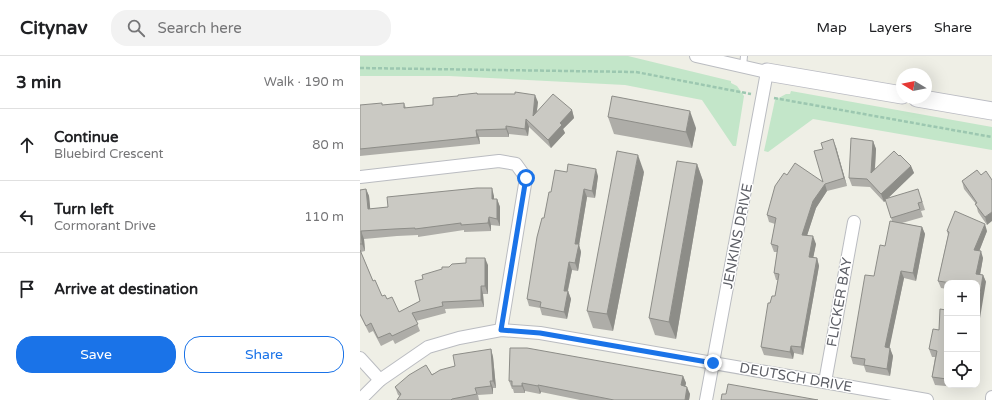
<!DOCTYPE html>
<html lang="en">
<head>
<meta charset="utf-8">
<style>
	body { margin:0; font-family:"Varela Round",sans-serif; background:#f2f2f2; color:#202124 }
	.controls { position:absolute; right:12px; bottom:12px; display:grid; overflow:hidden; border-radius:8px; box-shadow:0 4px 16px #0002 }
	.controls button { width:36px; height:36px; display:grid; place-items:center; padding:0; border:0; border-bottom:1px solid #e0e0e0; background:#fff; color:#202124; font:20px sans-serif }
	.compass { position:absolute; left:536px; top:12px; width:36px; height:36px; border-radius:50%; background:#fff; box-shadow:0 4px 16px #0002; rotate:280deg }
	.stop { position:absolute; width:12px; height:12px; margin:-9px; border:3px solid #1a73e8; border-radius:50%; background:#fff }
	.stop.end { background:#1a73e8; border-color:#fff; box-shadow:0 1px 4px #0008 }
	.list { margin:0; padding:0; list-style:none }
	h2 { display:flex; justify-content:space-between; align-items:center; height:52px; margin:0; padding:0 16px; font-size:17px }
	h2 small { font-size:13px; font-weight:400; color:#757577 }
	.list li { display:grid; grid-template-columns:26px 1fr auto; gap:12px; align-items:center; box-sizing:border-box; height:72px; padding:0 16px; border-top:1px solid #e0e0e0 }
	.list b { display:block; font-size:15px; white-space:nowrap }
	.list p { margin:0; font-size:13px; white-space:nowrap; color:#757577 }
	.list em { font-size:13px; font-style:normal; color:#757577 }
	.actions { display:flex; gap:8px; padding:12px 16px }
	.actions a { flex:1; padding:9px 0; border:1px solid #1a73e8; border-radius:16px; text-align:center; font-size:14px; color:#1a73e8 }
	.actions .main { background:#1a73e8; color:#fff }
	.icon { flex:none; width:22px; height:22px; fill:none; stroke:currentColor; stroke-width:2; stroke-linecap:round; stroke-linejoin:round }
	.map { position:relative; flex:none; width:632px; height:344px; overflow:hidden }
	header { display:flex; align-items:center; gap:24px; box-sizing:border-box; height:56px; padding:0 20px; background:#fff; border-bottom:1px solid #e0e0e0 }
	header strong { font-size:19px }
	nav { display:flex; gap:22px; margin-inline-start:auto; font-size:14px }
	.search { width:280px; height:36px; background:#f2f2f2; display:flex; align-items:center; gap:10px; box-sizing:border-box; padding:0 14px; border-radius:16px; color:#757577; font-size:15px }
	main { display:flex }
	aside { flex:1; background:#fff }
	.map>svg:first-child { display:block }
	.green { fill:#c3e6c9 }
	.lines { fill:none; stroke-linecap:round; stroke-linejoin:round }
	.lane-casing { stroke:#babcc1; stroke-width:8 }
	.street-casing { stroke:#babcc1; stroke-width:14 }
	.secondary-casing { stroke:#bbbcc3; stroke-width:19 }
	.path { stroke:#9cc7b0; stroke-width:2.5; stroke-dasharray:4 2; stroke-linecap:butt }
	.lane { stroke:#fff; stroke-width:6 }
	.street { stroke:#fff; stroke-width:12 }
	.secondary { stroke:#fff; stroke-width:17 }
	.wall { fill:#aeada8 }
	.shaded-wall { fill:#8d8d88 }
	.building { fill:#cac9c3; stroke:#8d8d88 }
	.route { stroke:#1a73e8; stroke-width:5 }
	.labels { text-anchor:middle; stroke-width:3; stroke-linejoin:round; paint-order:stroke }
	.street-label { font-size:14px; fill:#5d5f66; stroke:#fff }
</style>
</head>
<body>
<header>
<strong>Citynav</strong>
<div class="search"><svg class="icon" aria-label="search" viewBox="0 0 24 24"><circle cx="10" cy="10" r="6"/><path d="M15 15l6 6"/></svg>Search here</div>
<nav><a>Map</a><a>Layers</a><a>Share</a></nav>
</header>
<main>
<aside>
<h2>3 min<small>Walk · 190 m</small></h2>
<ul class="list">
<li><svg class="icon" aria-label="ahead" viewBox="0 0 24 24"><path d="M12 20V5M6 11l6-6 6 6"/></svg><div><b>Continue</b><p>Bluebird Crescent</p></div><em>80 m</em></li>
<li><svg class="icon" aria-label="left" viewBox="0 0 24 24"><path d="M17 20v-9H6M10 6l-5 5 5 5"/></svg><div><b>Turn left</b><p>Cormorant Drive</p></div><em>110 m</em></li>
<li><svg class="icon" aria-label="arrive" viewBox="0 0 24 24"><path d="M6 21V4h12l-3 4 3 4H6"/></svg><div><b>Arrive at destination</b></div></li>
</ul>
<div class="actions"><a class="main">Save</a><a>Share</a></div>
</aside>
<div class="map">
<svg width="632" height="344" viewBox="0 0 632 344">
	<rect width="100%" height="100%" fill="#efefe6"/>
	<g class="green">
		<polygon points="0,0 268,0 371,25 371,27 377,30 384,40 376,90 373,90 342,44 265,29 89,20 0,20"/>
		<polygon points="431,35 632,71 632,94 453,63 408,96 404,95 415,44 426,38 430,38"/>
	</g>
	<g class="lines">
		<g class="lane-casing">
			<polyline id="lane" points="383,10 384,0"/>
		</g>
		<g class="street-casing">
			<g id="street">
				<polyline points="336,0 407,16 346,344"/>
				<polyline points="0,121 139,105 156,108 166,122 141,274"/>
				<polyline points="0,302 20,324"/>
				<polyline points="465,326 494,166"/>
				<polyline points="0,344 20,324 68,291 99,282 141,274 180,277 567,344"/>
				<polyline points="632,344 632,341"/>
			</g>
		</g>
		<g class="secondary-casing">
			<g id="secondary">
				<polyline points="407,16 542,39"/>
				<polyline points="557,42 632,55"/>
			</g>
		</g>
		<g class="path">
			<polyline points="0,12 276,16 391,38"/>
			<polyline points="414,42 632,81"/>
		</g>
		<use href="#lane" class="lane"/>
		<use href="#street" class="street"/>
		<use href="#secondary" class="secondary"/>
	</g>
	<g class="wall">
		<polygon points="117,37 118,38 178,46 177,55 212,54 214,62 203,73 205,77 191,92 169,71 168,80 149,78 149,81 119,81 120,88 0,100 0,49 23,49 44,47 46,52 73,49 98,40"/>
		<polygon points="248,61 336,72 332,92 254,78"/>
		<polygon points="513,85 516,93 515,114 551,110 554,117 527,143 561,141 565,154 561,155 563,161 542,167 562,171 565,178 556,225 544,222 529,292 533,300 530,320 506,316 504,310 493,308 491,301 514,220 525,190 532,165 526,144 524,146 510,131 492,130 489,122"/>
		<polygon points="476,91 487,130 467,135 456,152 447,179 456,188 453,201 457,202 459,210 443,299 434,297 433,303 404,299 401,291 410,247 415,240 418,224 416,224 414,217 417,196 414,196 411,188 415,168 409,166 407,159 427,119 463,126 463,93"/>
		<polygon points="337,108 343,125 316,283 295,279 289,262"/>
		<polygon points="617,114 627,169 618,156 616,148 604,133 602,125"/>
		<polygon points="284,116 253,275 233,272 227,255"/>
		<polygon points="238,120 235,142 227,141 219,189 221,196 218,215 212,214 208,235 211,243 207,263 182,259 180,252 169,250 167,243 184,162 191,136"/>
		<polygon points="6,133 9,140 10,153 134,140 134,143 137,143 140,151 140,170 131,169 131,175 104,176 104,174 58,181 58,179 37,180 4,183 5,195 1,196 13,225 22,240 27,243 39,256 60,245 128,209 128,238 123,238 124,251 85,253 86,257 56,265 60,275 35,288 33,284 21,290 13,275 9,277 0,259 0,134"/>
		<polygon points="587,175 627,175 619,195 623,202 620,218 623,219 626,226 617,227 587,227 587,233 581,232 578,225 588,179"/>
		<polygon points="587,249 587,329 597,329 596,331 575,329 572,321 575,301 572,301 569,293 579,274 586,254"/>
		<polygon points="131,293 133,301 136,332 133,332 133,338 118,339 119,344 37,344 40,340 38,339 35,331 95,310"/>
		<polygon points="323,320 326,327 325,330 330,338 329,344 220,344 181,336 180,338 165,335 165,337 154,337 153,333 152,333 149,325"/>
	</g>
	<g class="shaded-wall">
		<polygon points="175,39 178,46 175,67 173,60"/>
		<polygon points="212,54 214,62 203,73 205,77 191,92 188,84 200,67"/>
		<polygon points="330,55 336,72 332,92 326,76"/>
		<polygon points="166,63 169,71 168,80 165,73"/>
		<polygon points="146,70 149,78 149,81 146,73"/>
		<polygon points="116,74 119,81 120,88 117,81"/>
		<polygon points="473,83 476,91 487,130 484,122"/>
		<polygon points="513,85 516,93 514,125 511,117"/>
		<polygon points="278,99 284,116 253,275 247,258"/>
		<polygon points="337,108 343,125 316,283 309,266"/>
		<polygon points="551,110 554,117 524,146 521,138"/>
		<polygon points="236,113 238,120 235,142 232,135"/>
		<polygon points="465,128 467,135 456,152 445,186 442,179 453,145"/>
		<polygon points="132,132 134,140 134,151 132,143"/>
		<polygon points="6,133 9,140 11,161 8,153"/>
		<polygon points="224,133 227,141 219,189 221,196 218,215 215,207 215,188"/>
		<polygon points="137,143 140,151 140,170 137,163"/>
		<polygon points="632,156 632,165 627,169 625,161"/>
		<polygon points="129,161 131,169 131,175 128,167"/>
		<polygon points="625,168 627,175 617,201 614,194"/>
		<polygon points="562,171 565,178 556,225 553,217"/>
		<polygon points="1,175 4,183 5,195 2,188"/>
		<polygon points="453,180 456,188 452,208 449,201"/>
		<polygon points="621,195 623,202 619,225 616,218"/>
		<polygon points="125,202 128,209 128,238 125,230"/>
		<polygon points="457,202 459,210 443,299 441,291"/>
		<polygon points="209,206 212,214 206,242 204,235"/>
		<polygon points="541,215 544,222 528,299 525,291"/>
		<polygon points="623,219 626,226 617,280 617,256"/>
		<polygon points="121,230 123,238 124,251 121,244"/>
		<polygon points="208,235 211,243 207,263 204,256"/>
		<polygon points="431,290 434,297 433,303 430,296"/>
		<polygon points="530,292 533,300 530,320 527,313"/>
		<polygon points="131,293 133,301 136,332 133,325"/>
		<polygon points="323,320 326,327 324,337 321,329"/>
		<polygon points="130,325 133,332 133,338 131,330"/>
		<polygon points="162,327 165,335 165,337 162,330"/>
		<polygon points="178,329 181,336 180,338 178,330"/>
		<polygon points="327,331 330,338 329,344 325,344"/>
	</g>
	<g class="building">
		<polygon points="155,36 175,39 173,60 193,38 212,54 200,67 202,69 188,84 166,63 165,73 146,70 146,73 116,74 117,81 0,93 0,49 22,47 22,49 44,47 44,52 73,49 73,42 98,40 98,39 117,37 117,38 155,38"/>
		<polygon points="252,40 330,55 326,76 248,61"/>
		<polygon points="491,82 513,85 511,117 534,95 539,100 540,99 551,110 521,138 507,123 489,122"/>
		<polygon points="473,83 484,122 465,128 453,145 442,179 453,180 449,201 457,202 441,291 431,290 430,296 401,291 408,247 410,247 412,240 415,240 419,218 414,217 418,190 411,188 416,162 407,159 415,130 424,117 427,119 435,107 463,126 454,95 463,93 461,87"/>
		<polygon points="257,95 278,99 247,258 227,255"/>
		<polygon points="317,105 337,108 309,266 289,262"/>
		<polygon points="208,108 236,113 232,135 224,133 215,188 219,188 215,207 209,206 204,235 208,235 204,256 180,251 181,246 167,243 177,181 182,162 184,162 189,136 191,136 195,114 207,116"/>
		<polygon points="617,114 621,119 626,115 632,124 632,156 625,161 615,148 617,147 602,125"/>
		<polygon points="117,132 132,132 132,143 137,143 137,163 129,161 128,167 101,169 101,167 55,173 55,172 34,173 1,175 2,188 0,188 0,134 6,133 8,153 28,151 27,141"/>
		<polygon points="558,133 562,146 558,147 560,153 531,162 525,143"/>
		<polygon points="595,155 625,168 614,194 621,195 616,218 623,219 617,256 617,227 591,227 578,225 589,176 587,175"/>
		<polygon points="530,165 562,171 553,217 541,215 525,291 530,292 527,313 504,309 505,303 491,301 505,219 514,220 520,189 525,190"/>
		<polygon points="0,194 13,225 15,224 22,240 25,239 27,243 32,241 39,256 60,245 55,225 63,223 62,219 82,213 82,211 89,211 92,208 106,207 106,202 125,202 125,230 121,230 121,244 82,246 83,250 52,257 58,268 32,280 30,277 18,282 11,267 6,270 0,258"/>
		<polygon points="587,249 587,323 572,321 577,295 569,293 573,273 579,274 580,253 586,254"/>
		<polygon points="150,292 167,292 323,320 321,329 327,331 325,344 254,344 178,329 178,330 162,327 162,330 152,330 152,325 149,325"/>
		<polygon points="131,293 133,325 130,325 131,330 115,332 117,338 92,343 91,344 37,344 41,338 35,331 49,319 66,309 72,319 80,314 95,310 93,299"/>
		<polygon points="368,328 458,344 361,344 362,338 366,338"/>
	</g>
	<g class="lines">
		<polyline class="route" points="166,122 141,274 180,277 353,307"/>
	</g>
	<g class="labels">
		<g class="street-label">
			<text transform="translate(377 180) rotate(-79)" y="5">JENKINS DRIVE</text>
			<text transform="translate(479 246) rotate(-80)" y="5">FLICKER BAY</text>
			<text transform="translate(436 321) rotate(10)" y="5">DEUTSCH DRIVE</text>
		</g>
	</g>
</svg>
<div class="controls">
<button>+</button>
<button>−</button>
<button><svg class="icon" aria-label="locate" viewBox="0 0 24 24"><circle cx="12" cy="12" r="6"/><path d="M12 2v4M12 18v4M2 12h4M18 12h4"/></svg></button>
</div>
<svg class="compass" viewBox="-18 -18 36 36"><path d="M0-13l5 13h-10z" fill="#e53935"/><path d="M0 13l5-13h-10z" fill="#757577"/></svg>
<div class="stop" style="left:166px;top:122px"></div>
<div class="stop end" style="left:353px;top:307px"></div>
</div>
</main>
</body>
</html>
